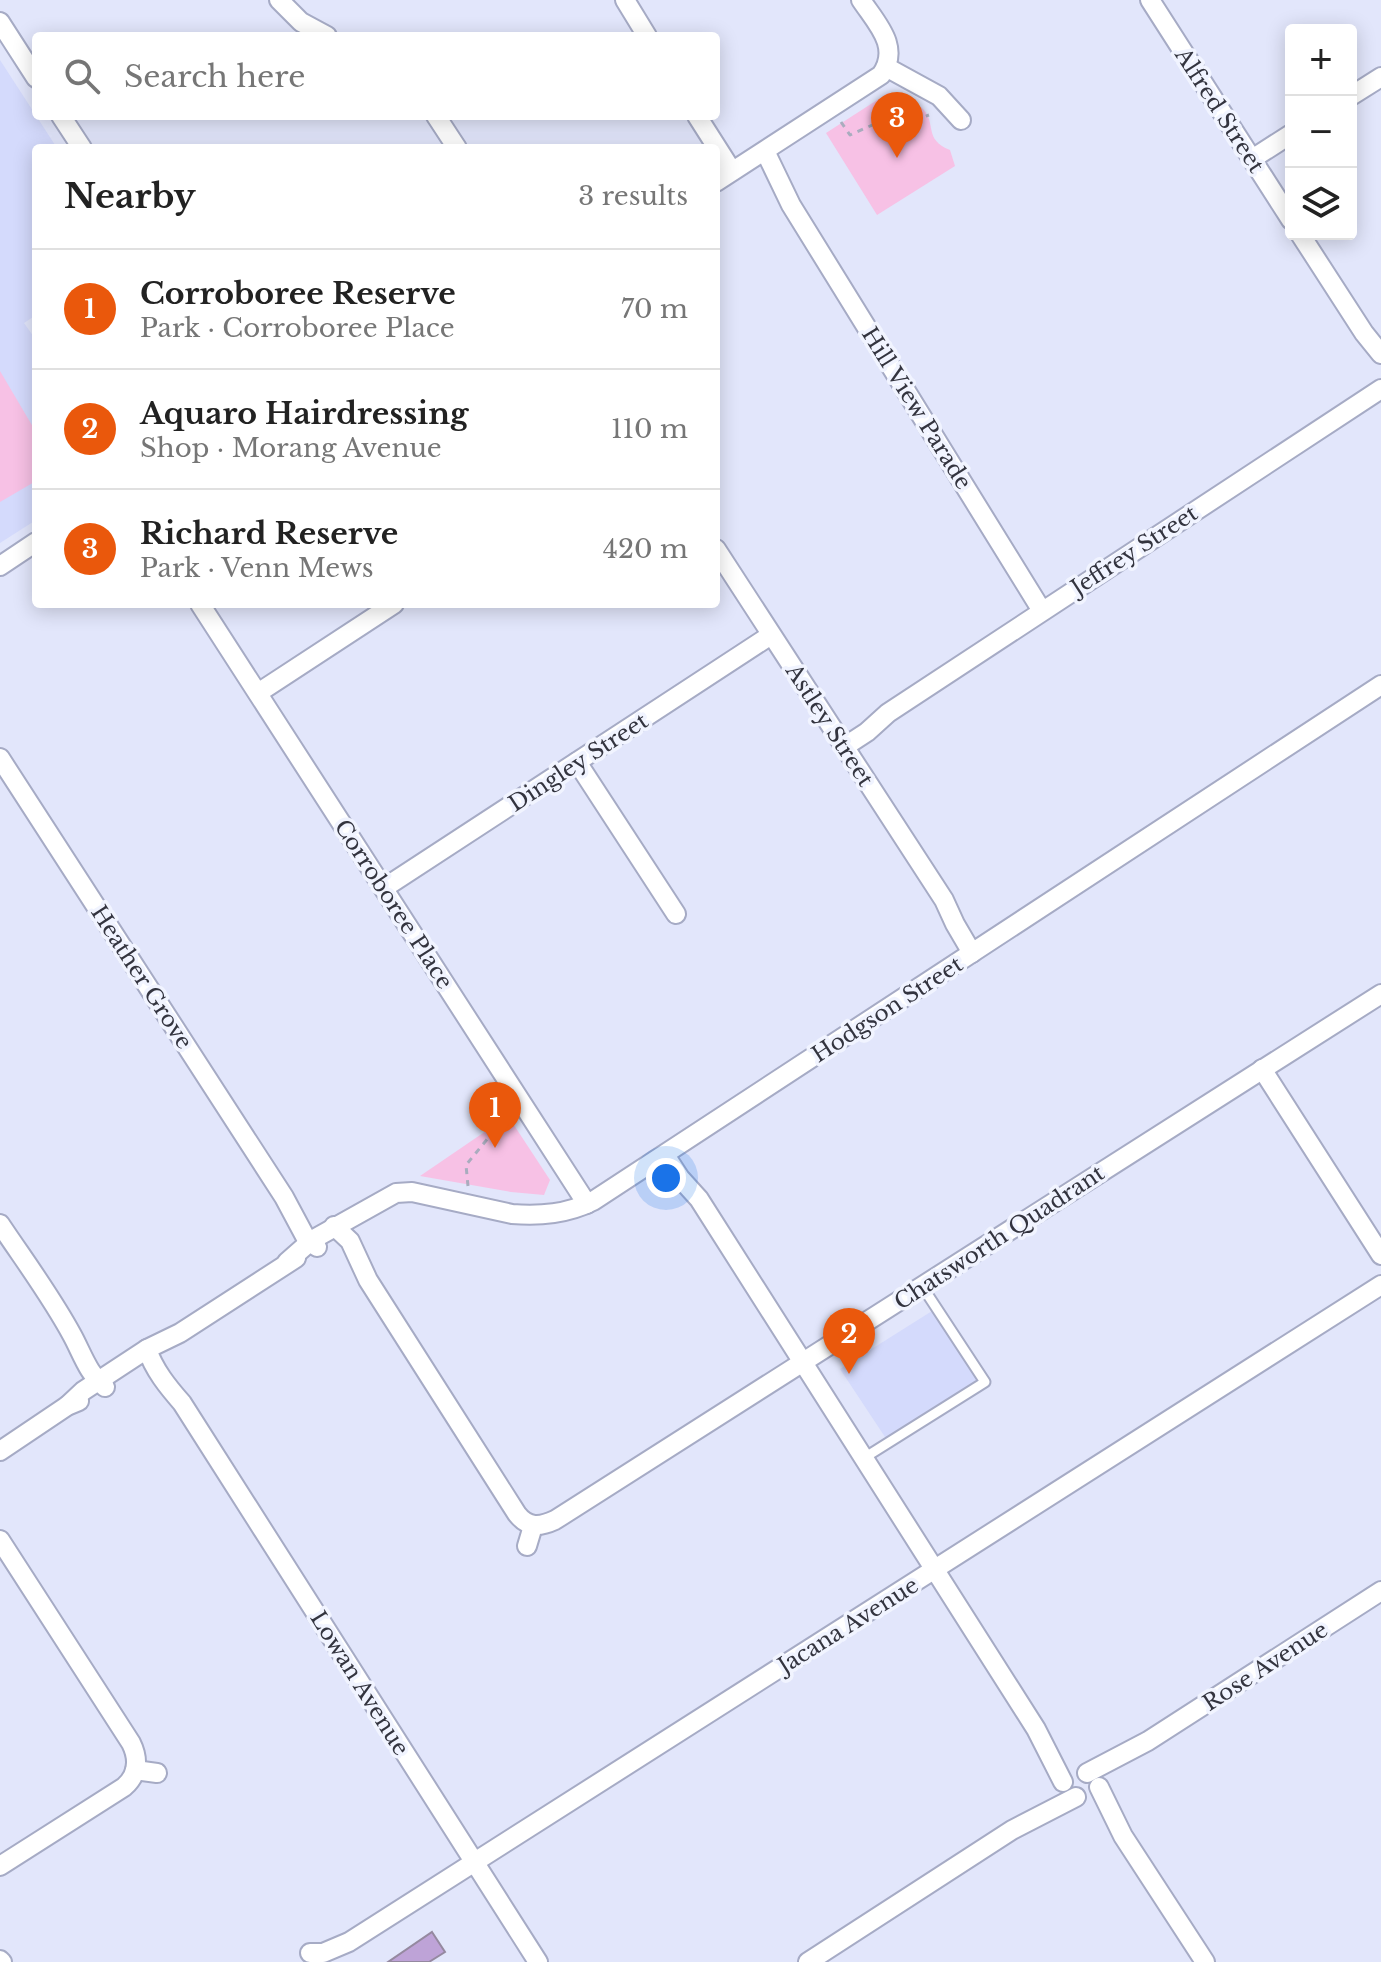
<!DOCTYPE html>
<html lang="en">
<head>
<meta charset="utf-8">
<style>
	body { margin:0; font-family:"Libre Baskerville",serif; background:#f2f2f2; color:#222 }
	.controls { position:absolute; right:24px; top:24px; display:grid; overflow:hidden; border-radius:8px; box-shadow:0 4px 20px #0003 }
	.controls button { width:72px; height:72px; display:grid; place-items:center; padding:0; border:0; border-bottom:2px solid #e0e0e0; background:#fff; color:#222; font:40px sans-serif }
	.you { position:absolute; left:666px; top:1178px; width:28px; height:28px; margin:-20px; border:6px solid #fff; border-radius:50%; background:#1a73e8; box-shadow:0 0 0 12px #1a73e833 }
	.badge { display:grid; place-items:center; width:52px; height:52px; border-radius:50%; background:#ea580c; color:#fff; font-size:26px; font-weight:700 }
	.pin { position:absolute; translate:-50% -66px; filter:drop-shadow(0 2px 4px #0008) }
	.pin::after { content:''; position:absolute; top:42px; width:28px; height:24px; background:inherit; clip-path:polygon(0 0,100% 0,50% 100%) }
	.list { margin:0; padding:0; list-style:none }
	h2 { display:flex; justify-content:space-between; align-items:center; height:104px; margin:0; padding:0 32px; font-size:34px }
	h2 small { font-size:26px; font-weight:400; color:#767676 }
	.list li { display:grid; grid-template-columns:52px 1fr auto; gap:24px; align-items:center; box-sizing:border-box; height:120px; padding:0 32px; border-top:2px solid #e0e0e0 }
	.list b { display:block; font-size:30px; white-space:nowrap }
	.list p { margin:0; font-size:26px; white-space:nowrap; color:#767676 }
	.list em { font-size:26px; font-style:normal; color:#767676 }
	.icon { flex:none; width:44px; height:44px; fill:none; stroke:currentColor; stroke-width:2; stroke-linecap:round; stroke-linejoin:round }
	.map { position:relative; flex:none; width:1381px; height:1962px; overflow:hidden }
	.search { position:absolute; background:#fff; box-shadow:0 4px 20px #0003; left:32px; top:32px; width:688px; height:88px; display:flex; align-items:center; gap:20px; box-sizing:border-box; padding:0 28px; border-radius:8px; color:#767676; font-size:30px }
	.panel { position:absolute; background:#fff; box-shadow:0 4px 20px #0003; left:32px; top:144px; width:688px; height:464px; border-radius:8px }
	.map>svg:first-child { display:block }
	.built { fill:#d4dafc }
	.green { fill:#f7c1e5 }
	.building { fill:#bea3d7; stroke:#9589a0; stroke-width:2 }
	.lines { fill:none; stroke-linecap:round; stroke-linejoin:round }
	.service-casing { stroke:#a6abc5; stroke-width:13 }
	.minor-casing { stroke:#a6abc5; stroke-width:22 }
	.path { stroke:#a9acbe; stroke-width:3; stroke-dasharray:6 6; stroke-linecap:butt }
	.service { stroke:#fff; stroke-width:9 }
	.minor { stroke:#fff; stroke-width:18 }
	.labels { text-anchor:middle; stroke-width:7; stroke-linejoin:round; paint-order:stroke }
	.street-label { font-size:22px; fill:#33343f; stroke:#f1f4ff }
</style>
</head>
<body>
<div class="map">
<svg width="1381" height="1962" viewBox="0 0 1381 1962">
	<rect width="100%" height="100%" fill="#e2e6fb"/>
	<g class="built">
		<polygon points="0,60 57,148 36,148 36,315 24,323 36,340 36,520 0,543"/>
		<polygon points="940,1306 989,1383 891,1446 840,1369"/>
	</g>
	<g class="green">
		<path d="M 888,93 C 896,93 899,95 906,99 C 912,102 918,104 923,109 C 937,124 923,139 950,150 L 955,166 L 877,215 L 826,133 Z"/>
		<polygon points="0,371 36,432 36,481 0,502"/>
		<polygon points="508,1116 550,1180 544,1195 511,1192 420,1176"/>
	</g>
	<polygon class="building" points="432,1932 445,1952 429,1962 388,1962"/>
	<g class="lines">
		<g class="service-casing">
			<polyline id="service" points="864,1458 985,1382 922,1286"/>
		</g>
		<g class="minor-casing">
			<g id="minor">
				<polyline points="279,0 301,22 327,36"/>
				<polyline points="625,0 647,36"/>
				<polyline points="1150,0 1291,220"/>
				<polyline points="0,22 36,78"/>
				<polyline points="886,67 939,96 961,120"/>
				<polyline points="1351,96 1381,77"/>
				<polyline points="61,116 82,148"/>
				<polyline points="436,116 457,148"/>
				<polyline points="697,116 732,171"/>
				<polyline points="765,151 791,205 1042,611"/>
				<polyline points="1252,159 1291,134"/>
				<path d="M 716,182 L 881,75 C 901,47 877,24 861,0"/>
				<polyline points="1300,234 1364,333 1381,354"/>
				<polyline points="716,549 944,900 955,924 972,953"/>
				<polyline points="0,566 36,542"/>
				<polyline points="200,604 587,1204"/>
				<polyline points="258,693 394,604"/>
				<polyline points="844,747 867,732 888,713 1381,389"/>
				<polyline points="0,758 284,1197 307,1240 317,1247"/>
				<polyline points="577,762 676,914"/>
				<polyline points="384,888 771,635"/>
				<polyline points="1262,1069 1381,1255"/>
				<polyline points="665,1155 680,1178 699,1199 1036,1729 1063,1782"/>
				<path d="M 0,1224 C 24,1260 51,1296 72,1335 C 82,1353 88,1374 105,1387"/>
				<path d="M 334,1226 L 350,1241 L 368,1280 L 517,1514 C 528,1528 540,1527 555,1520 L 1381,994"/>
				<path d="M 287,1262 L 312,1240 L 396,1193 L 412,1192 L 512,1214 C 541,1216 567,1214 593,1201 L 1381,685"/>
				<path d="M 147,1349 C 154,1370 168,1387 182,1403 L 538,1962"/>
				<polyline points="67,1406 83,1391 147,1349 180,1333 296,1258"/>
				<polyline points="0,1451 67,1406 79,1401"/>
				<path d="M 0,1540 L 131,1743 C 139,1759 138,1775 124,1787 L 0,1866"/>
				<polyline points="527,1546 533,1526"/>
				<polyline points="135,1770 157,1773"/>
				<polyline points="1087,1773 1148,1741 1381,1591"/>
				<polyline points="1099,1787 1123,1836 1205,1962"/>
				<polyline points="310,1953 323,1953 349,1942 1381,1285"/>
				<polyline points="0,1960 2,1962"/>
				<polyline points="808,1962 1012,1830 1076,1797"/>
			</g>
		</g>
		<g class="path">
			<polyline points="841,122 850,135 888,118 915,120 929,115"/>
			<polyline points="468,1186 466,1165 489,1137 511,1117"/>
		</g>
		<use href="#service" class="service"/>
		<use href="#minor" class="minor"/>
	</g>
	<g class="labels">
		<g class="street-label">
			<text transform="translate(1220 110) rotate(57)" y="8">Alfred Street</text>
			<text transform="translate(917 408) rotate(58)" y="8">Hill View Parade</text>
			<text transform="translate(1134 550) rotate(-33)" y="8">Jeffrey Street</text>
			<text transform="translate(830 725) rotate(57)" y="8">Astley Street</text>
			<text transform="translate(578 762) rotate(-33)" y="8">Dingley Street</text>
			<text transform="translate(394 904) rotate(57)" y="8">Corroboree Place</text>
			<text transform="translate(142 977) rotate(57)" y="8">Heather Grove</text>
			<text transform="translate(887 1009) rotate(-33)" y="8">Hodgson Street</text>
			<text transform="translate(999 1237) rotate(-33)" y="8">Chatsworth Quadrant</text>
			<text transform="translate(848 1625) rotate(-32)" y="8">Jacana Avenue</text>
			<text transform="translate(1265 1666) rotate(-33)" y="8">Rose Avenue</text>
			<text transform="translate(360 1683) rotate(58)" y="8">Lowan Avenue</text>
		</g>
	</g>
</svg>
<div class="controls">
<button>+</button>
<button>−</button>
<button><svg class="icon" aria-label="layers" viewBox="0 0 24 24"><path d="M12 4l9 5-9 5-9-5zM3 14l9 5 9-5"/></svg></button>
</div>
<div class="you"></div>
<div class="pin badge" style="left:495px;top:1148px">1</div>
<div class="pin badge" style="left:849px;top:1374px">2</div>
<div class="pin badge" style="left:897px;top:158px">3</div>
<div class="search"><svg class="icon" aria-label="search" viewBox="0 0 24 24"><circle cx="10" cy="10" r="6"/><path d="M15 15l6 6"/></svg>Search here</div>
<section class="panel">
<h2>Nearby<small>3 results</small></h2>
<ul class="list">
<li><span class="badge">1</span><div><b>Corroboree Reserve</b><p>Park · Corroboree Place</p></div><em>70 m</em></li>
<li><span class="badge">2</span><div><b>Aquaro Hairdressing</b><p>Shop · Morang Avenue</p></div><em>110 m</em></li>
<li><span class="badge">3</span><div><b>Richard Reserve</b><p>Park · Venn Mews</p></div><em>420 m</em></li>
</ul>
</section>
</div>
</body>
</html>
